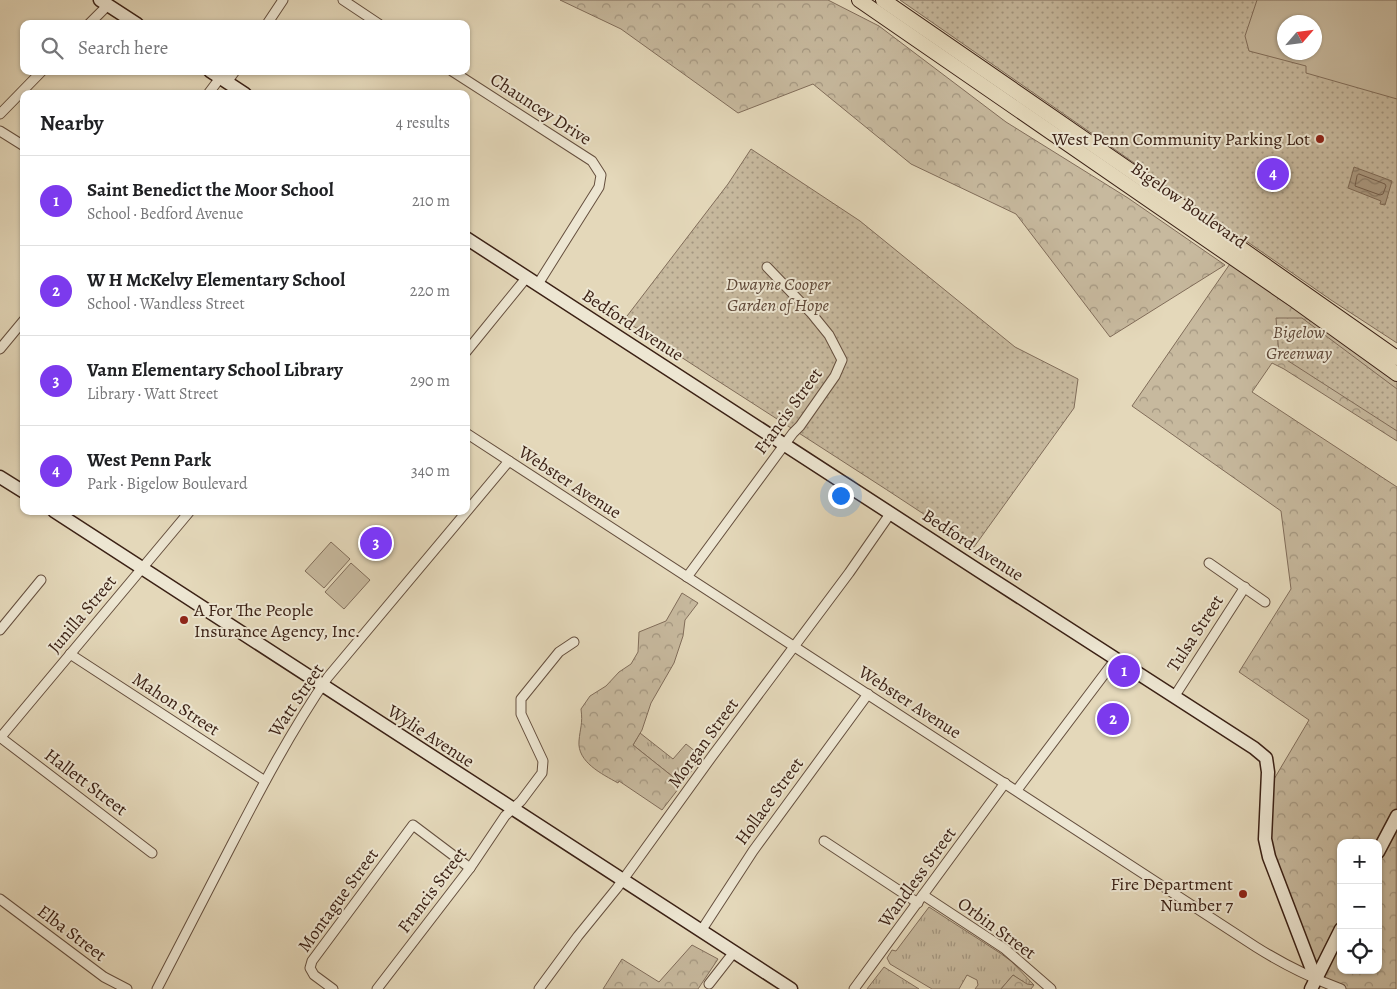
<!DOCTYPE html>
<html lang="en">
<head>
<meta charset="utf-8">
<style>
	body { margin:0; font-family:Alegreya,serif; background:#f6f6f6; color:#202124 }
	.controls { position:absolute; right:15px; bottom:15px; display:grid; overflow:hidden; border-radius:10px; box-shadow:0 1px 4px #0004 }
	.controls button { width:45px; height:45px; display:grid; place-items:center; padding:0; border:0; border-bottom:1px solid #e0e0e0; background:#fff; color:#202124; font:25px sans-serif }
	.compass { position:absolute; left:1277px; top:15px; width:45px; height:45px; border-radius:50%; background:#fff; box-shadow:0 1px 4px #0004; rotate:62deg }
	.you { position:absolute; left:840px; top:495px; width:18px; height:18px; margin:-12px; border:4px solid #fff; border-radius:50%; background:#1a73e8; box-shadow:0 0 0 8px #1a73e833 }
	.badge { display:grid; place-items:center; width:32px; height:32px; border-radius:50%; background:#7c3aed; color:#fff; font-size:16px; font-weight:700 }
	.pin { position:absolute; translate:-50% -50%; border:2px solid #fff; box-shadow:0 1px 5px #0006 }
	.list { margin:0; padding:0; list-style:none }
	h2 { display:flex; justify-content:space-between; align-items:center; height:65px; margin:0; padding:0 20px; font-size:21px }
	h2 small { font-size:16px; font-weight:400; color:#757577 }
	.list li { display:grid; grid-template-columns:32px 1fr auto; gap:15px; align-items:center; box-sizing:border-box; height:90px; padding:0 20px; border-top:1px solid #e0e0e0 }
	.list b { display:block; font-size:19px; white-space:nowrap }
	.list p { margin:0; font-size:16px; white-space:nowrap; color:#757577 }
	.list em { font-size:16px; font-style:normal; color:#757577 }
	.icon { flex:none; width:28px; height:28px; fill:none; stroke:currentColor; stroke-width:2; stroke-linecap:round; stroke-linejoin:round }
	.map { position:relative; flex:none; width:1397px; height:989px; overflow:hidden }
	.search { position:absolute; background:#fff; box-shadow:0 1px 4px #0004; left:20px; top:20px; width:450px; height:55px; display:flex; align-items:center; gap:12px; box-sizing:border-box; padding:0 18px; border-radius:10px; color:#757577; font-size:19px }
	.panel { position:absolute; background:#fff; box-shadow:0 1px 4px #0004; left:20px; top:90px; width:450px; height:425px; border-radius:10px }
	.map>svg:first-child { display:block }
	.grass { fill:url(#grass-tufts); stroke:#816d5a }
	.forest { fill:url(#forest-crowns); stroke:#816d5a; fill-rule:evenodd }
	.park { fill:url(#park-dots); stroke:#816d5a; fill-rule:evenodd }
	.pitch { fill:#c7b99e; stroke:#816d5a; fill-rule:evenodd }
	.water { fill:url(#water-waves); stroke:#7e6a56 }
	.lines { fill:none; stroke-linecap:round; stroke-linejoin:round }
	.shore { stroke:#735e4c; stroke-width:1 }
	.street-casing { stroke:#654f3e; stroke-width:11 }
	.secondary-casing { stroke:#3b2115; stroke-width:15 }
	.primary-casing { stroke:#3b2115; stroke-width:16 }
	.street { stroke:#ede6d2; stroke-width:9 }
	.secondary { stroke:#ede6d2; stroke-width:12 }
	.primary { stroke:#e4d8ba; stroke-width:14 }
	.poi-dot { fill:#8f2418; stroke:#ede6d2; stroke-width:2 }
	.labels { text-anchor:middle; stroke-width:4; stroke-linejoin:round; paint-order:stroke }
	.street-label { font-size:18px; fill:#3b2115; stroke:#ede6d2 }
	.poi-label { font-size:18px; fill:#3b2115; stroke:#ede6d2; text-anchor:end }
	.park-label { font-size:18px; font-style:italic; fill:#5e4737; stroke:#ede6d2 }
</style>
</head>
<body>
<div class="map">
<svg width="1397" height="989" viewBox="0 0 1397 989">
	<defs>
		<pattern id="grass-tufts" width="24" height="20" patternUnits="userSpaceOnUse" patternTransform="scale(1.25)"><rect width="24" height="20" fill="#c7b99e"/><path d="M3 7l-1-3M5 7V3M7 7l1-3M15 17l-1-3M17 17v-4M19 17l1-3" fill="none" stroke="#a39680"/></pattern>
		<pattern id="forest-crowns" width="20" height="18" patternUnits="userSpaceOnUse" patternTransform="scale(1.25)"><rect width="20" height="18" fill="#c7b99e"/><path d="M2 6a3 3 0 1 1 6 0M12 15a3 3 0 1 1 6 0" fill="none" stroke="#a39680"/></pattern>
		<pattern id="park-dots" width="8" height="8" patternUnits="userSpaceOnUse" patternTransform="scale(1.25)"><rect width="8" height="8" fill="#c7b99e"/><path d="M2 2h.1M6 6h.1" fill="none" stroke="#a39680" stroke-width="1.8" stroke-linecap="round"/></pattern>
		<pattern id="water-waves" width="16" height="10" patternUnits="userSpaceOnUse" patternTransform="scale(1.25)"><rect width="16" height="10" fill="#ab9a82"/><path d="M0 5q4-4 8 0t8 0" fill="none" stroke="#8c7d69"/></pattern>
	</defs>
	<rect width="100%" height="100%" fill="#e4d8ba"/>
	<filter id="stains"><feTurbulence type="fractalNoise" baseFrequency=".004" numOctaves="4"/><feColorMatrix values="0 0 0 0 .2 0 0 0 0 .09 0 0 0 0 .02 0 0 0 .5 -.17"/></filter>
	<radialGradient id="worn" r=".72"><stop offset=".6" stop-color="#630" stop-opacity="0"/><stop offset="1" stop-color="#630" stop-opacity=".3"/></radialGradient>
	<g class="grass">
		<polygon points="640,733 673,759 686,744 701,756 701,758 682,784 633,745"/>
		<polygon points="929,907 1000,953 1011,961 1034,985 1027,985 1013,975 1001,989 975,989 978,985 977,980 967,975 959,989 932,989 890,964 887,958 892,950 896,951"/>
		<polygon points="884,967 919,989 867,989"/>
	</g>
	<g class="forest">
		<polygon points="560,0 828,0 879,26 1006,122 1128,198 1225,265 1110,337 1016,214 911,164 813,84 738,113 621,29"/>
		<path d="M 1234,258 L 1397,374 L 1397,441 L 1284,369 L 1272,363 L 1252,392 L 1397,487 L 1396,989 L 1341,989 L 1316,980 L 1269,857 L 1267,791 L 1309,720 L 1239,672 L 1291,589 L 1281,511 L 1132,406 ZM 1341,843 L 1378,843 L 1378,970 L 1341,970 Z"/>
		<path d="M 682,593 L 698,603 L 685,620 L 683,636 L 674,663 L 651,703 L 642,730 L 633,745 L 682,784 L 662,810 L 619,781 L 618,783 C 602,774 577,762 579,741 C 580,728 583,724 581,709 L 590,696 L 606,686 L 619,672 L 631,664 L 638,652 L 639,632 L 666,621 Z"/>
		<polygon points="692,945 718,959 698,989 603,989 622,959 659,982"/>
		<polygon points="1013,975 1027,984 1034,985 1031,989 1001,989"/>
	</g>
	<g class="park">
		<path d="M 900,0 L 1397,0 L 1397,343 L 1331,300 ZM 1284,22 L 1314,22 L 1314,52 L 1284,52 Z"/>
		<path d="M 751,149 L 860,221 L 1015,347 L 1078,379 L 1074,408 L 974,547 C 858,470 740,396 624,320 L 728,184 Z"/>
		<polygon points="1276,318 1302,318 1397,389 1397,431 1279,355"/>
	</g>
	<g class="pitch">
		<path d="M 1257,0 L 1397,0 L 1397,99 L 1306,73 L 1306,66 L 1249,51 L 1245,36 ZM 1284,22 L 1314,22 L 1314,52 L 1284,52 Z"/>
		<polygon points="331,542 350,559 324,588 305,571"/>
		<polygon points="351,563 370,580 344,609 325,592"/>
	</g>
	<polygon class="water" points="1354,167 1392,181 1385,205 1380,204 1381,201 1348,188"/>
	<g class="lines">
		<polygon class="shore" points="1359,174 1385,184 1386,186 1383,194 1380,195 1355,186 1357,176"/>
		<g class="street-casing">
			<g id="street">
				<polyline points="343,0 379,24"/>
				<polyline points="89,24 108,5"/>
				<polyline points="267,24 283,0"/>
				<polyline points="452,71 592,161 601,175 599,187 538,284"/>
				<polyline points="227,82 235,71"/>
				<polyline points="208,94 220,78"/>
				<polyline points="0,114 42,71"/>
				<polyline points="0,131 24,146"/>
				<polyline points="0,349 24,320"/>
				<polyline points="466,352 527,277"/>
				<path d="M 466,433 L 1256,947 C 1283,964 1311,978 1341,989"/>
				<polyline points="1209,563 1265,602"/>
				<polyline points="687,577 793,433 800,426 835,376 842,360 829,335 812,314 767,267"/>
				<polyline points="0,630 41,580"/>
				<polyline points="70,654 265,781"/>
				<polyline points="1174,697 1245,587"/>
				<polyline points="0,737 152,853"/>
				<polyline points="0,738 190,511"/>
				<polyline points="1017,790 1115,660"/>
				<polyline points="824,841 918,903"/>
				<polyline points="923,895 1005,949 1051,989"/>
				<polyline points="0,899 104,977 127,989"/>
				<polyline points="701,931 753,851 868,694"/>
				<polyline points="709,984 734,952"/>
				<path d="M 157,989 C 182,941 206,894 231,846 C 261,788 291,731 328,677 L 509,461"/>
				<polyline points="333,989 314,975 310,968 312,961 413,825 470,868"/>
				<polyline points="377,989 470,868 505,816 521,801 542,773 543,761 521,714 521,699 559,652 574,642"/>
				<polyline points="539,989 578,936 617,888 713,755 849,573 890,514"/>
				<polyline points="854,989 1005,783"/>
			</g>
		</g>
		<g class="secondary-casing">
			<g id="secondary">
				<polyline points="100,0 137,24"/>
				<polyline points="210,71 245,94"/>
				<path d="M 466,238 C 730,407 990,580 1254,748 L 1266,758 L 1268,772 L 1265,839 L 1269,857 L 1316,980"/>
				<polyline points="0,477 24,492"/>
				<polyline points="54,511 791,989"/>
				<polyline points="1378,852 1397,816"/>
				<polyline points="1311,989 1341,929"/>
			</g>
		</g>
		<g class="primary-casing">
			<g id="primary">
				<polyline points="859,0 1294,300 1397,374"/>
				<polyline points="883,0 1131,171 1397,358"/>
			</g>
		</g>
		<use href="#street" class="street"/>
		<use href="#secondary" class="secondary"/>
		<use href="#primary" class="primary"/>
	</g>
	<g class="poi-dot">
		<circle cx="1320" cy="139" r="5"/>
		<circle cx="184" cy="620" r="5"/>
		<circle cx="1243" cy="894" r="5"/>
	</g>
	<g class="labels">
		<g class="street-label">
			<text transform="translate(541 109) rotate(33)" y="6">Chauncey Drive</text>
			<text transform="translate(1189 205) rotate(35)" y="6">Bigelow Boulevard</text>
			<text transform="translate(633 325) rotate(33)" y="6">Bedford Avenue</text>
			<text transform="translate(788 411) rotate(-54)" y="6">Francis Street</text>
			<text transform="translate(570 482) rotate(33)" y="6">Webster Avenue</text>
			<text transform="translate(973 545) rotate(33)" y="6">Bedford Avenue</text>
			<text transform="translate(82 614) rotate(-50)" y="6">Junilla Street</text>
			<text transform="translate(1195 633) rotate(-57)" y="6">Tulsa Street</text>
			<text transform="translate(296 700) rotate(-56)" y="6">Watt Street</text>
			<text transform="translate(910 702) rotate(33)" y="6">Webster Avenue</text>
			<text transform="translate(176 704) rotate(33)" y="6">Mahon Street</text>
			<text transform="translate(431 736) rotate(33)" y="6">Wylie Avenue</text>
			<text transform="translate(703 743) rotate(-54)" y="6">Morgan Street</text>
			<text transform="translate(86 782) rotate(37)" y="6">Hallett Street</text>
			<text transform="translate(769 801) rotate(-54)" y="6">Hollace Street</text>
			<text transform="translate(917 877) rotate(-54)" y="6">Wandless Street</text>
			<text transform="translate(432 890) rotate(-53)" y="6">Francis Street</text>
			<text transform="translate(338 900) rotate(-54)" y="6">Montague Street</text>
			<text transform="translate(997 928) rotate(36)" y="6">Orbin Street</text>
			<text transform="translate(72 933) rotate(37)" y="6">Elba Street</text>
		</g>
		<g class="poi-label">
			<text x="1310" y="145">West Penn Community Parking Lot</text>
			<text x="194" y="616" text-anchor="start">A For The People<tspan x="194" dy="21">Insurance Agency, Inc.</tspan></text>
			<text x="1233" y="890">Fire Department<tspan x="1233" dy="21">Number 7</tspan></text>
		</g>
		<g class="park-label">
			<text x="778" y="290">Dwayne Cooper<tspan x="778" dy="21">Garden of Hope</tspan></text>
			<text x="1299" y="338">Bigelow<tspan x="1299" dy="21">Greenway</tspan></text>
		</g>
	</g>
	<rect width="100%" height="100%" filter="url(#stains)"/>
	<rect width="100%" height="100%" fill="url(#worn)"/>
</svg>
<div class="controls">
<button>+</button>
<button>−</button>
<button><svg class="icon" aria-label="locate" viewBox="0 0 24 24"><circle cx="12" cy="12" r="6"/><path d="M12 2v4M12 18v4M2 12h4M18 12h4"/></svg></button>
</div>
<svg class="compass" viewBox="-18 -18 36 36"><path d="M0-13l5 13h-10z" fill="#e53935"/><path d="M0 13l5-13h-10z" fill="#757577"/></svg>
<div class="you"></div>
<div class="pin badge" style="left:1124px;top:671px">1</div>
<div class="pin badge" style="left:1113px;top:719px">2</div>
<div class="pin badge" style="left:376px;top:543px">3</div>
<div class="pin badge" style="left:1273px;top:174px">4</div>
<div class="search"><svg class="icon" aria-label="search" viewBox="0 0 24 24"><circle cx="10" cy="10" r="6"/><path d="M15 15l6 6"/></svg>Search here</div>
<section class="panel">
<h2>Nearby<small>4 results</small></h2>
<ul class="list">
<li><span class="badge">1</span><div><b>Saint Benedict the Moor School</b><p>School · Bedford Avenue</p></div><em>210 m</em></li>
<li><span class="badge">2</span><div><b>W H McKelvy Elementary School</b><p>School · Wandless Street</p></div><em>220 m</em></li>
<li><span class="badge">3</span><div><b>Vann Elementary School Library</b><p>Library · Watt Street</p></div><em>290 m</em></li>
<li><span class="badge">4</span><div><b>West Penn Park</b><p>Park · Bigelow Boulevard</p></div><em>340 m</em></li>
</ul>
</section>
</div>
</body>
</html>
